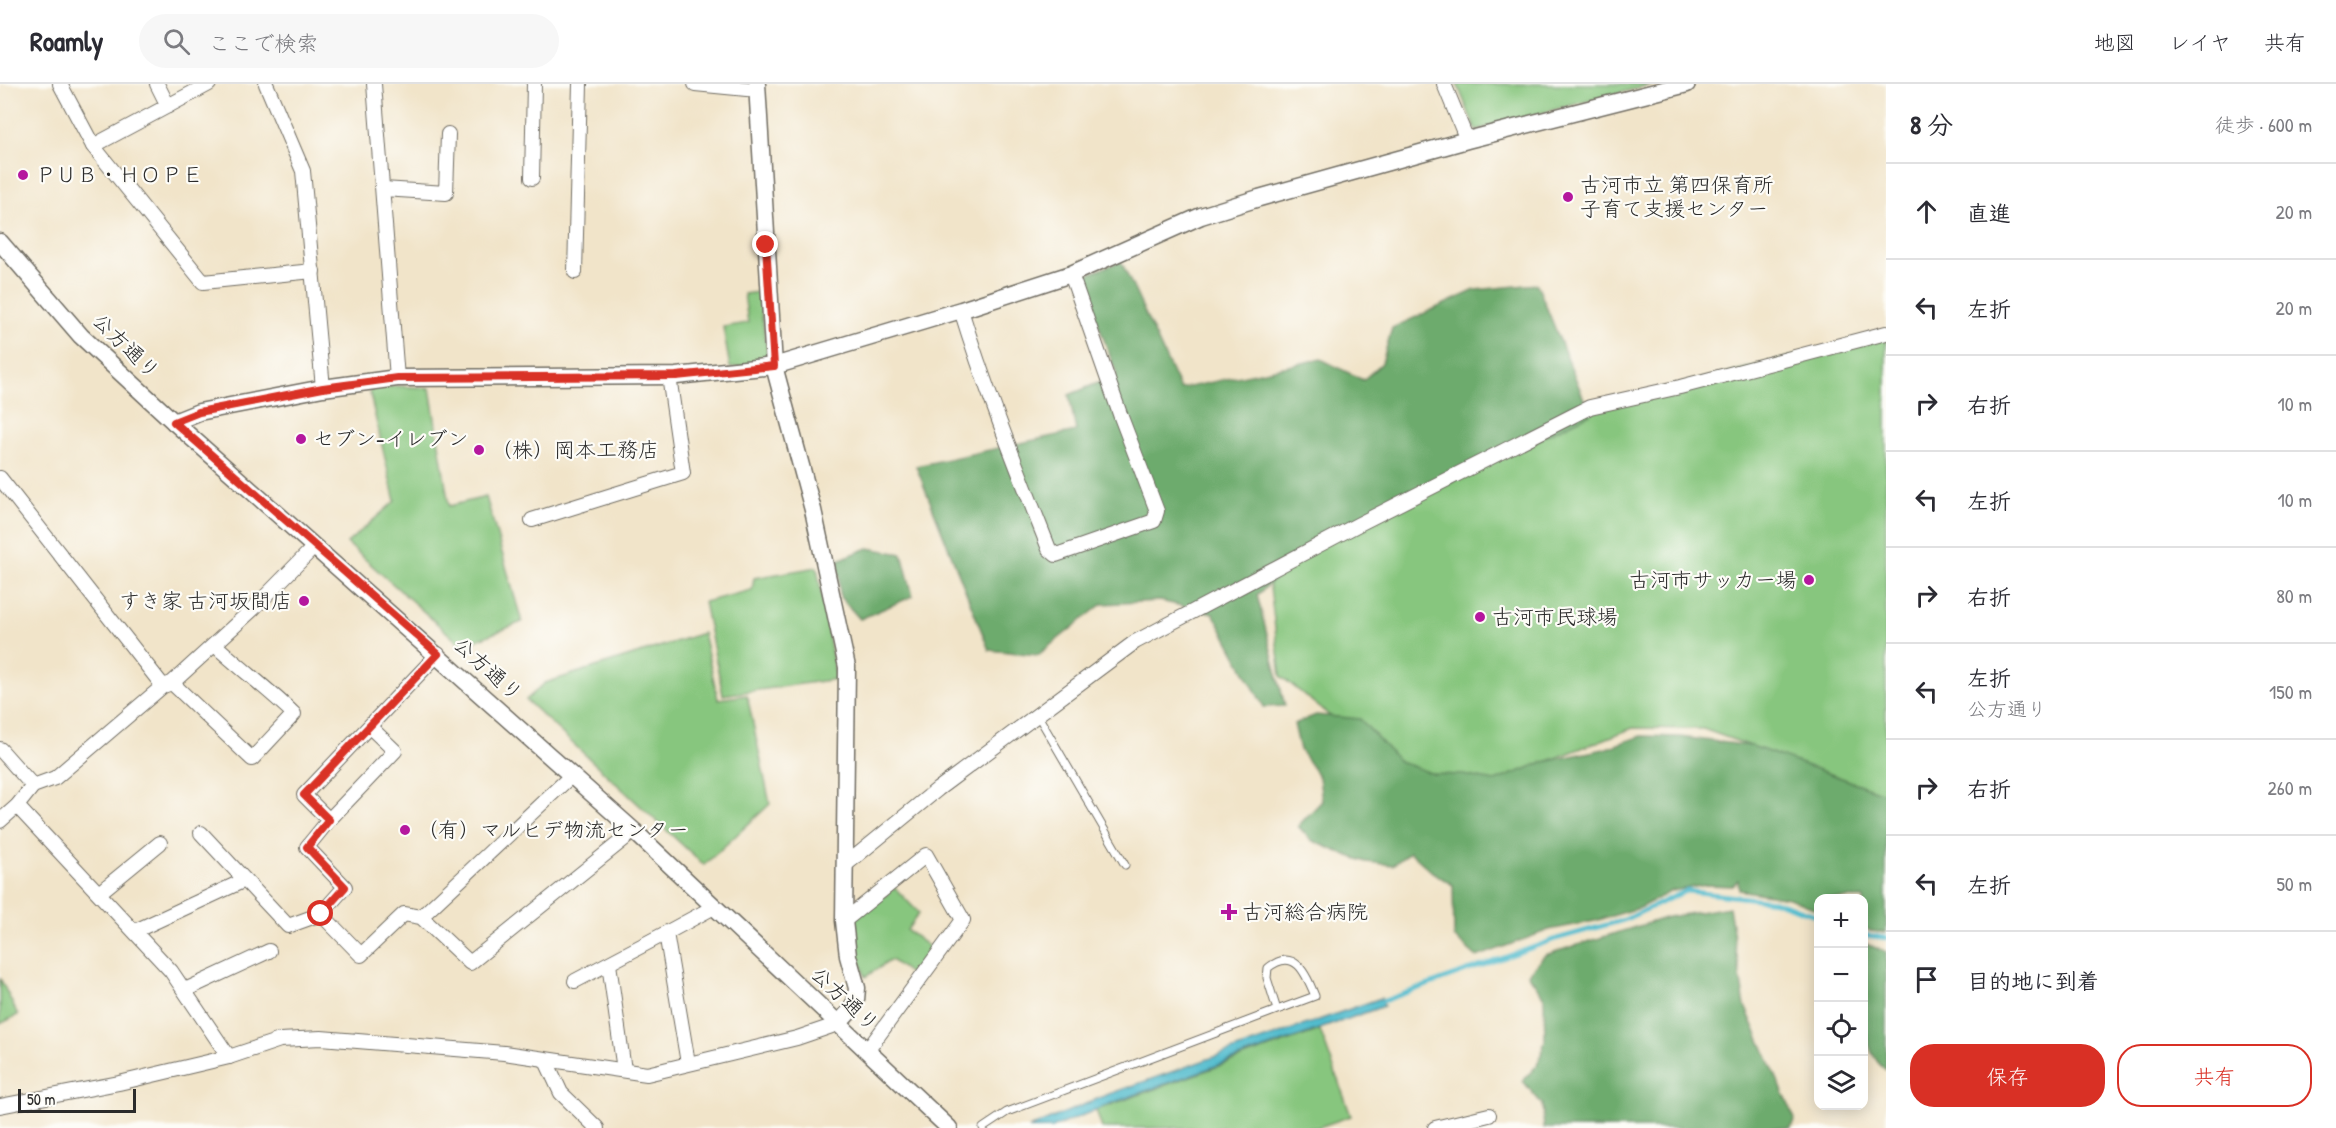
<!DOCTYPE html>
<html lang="ja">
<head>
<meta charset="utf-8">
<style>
	body { margin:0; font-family:"Patrick Hand","Klee One",sans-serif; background:#f7f7f7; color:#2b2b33 }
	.controls { position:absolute; right:18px; bottom:18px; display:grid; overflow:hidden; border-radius:12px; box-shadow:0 3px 15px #0003 }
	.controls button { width:54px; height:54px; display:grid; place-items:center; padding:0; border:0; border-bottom:2px solid #e1e1e2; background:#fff; color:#2b2b33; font:30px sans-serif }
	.scale { position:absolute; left:18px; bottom:15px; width:118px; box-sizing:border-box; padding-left:6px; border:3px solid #2b2b2b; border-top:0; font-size:16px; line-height:21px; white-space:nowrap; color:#2b2b2b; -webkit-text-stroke:4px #fdfcf7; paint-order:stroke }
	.stop { position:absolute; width:18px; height:18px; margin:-14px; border:4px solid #d93025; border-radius:50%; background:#fff }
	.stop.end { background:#d93025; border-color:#fff; box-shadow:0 2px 6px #0008 }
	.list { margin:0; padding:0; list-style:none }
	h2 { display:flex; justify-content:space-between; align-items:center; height:78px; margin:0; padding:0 24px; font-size:26px }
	h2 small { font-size:20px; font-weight:400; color:#7c7c81 }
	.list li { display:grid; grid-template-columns:39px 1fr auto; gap:18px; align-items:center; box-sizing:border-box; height:96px; padding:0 24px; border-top:2px solid #e1e1e2 }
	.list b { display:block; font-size:22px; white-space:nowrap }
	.list p { margin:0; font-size:20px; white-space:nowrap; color:#7c7c81 }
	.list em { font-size:20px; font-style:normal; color:#7c7c81 }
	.actions { display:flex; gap:12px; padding:18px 24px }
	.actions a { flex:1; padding:14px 0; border:2px solid #d93025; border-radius:24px; text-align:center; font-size:21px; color:#d93025 }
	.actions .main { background:#d93025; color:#fff }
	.icon { flex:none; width:33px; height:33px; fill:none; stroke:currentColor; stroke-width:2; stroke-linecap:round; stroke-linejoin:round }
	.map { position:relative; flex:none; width:1886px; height:1044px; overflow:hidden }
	header { display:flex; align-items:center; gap:36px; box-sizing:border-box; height:84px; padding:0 30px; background:#fff; border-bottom:2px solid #e1e1e2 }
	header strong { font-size:28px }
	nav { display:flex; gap:33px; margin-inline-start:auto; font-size:21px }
	.search { width:420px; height:54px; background:#f7f7f7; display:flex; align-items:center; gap:15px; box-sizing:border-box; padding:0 21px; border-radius:33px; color:#7c7c81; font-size:22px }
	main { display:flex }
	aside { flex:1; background:#fff }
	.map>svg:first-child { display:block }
	.green { fill:#87c67e; stroke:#597854; stroke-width:1.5 }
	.forest { fill:#6dab6d; stroke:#4c6b4c; stroke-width:1.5 }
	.water { fill:#51bcce; stroke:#3e747c; stroke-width:1.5 }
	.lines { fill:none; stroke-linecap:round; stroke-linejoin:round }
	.stream { stroke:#51bcce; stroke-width:4.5 }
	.service-casing { stroke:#706c62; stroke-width:9 }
	.minor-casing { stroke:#706c62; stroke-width:16 }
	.tertiary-casing { stroke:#706c62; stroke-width:19 }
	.service { stroke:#fff; stroke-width:7 }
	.minor { stroke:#fff; stroke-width:14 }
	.tertiary { stroke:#fff; stroke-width:16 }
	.route { stroke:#d93025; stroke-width:8 }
	.poi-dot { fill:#b5179e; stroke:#fdfcf7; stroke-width:2 }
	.labels { text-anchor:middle; stroke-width:4.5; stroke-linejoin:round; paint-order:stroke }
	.poi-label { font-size:21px; fill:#2b2b2b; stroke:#fdfcf7; text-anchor:start }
	.street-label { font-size:21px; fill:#2b2b2b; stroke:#fdfcf7 }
</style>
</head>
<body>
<header>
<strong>Roamly</strong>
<div class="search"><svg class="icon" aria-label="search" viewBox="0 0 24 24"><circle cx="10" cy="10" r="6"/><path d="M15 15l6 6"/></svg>ここで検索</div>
<nav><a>地図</a><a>レイヤ</a><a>共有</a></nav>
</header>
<main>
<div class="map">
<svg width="1886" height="1044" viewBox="0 0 1886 1044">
	<rect width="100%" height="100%" fill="#fdfcf7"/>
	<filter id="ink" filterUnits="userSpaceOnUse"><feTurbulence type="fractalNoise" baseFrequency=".0167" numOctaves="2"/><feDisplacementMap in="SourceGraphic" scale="12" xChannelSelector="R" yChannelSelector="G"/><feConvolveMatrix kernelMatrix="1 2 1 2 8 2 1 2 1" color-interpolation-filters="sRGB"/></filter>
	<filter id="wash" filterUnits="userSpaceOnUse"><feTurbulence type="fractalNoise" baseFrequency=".008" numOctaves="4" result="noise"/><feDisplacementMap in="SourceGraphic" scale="24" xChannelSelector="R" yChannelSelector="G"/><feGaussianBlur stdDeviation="1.35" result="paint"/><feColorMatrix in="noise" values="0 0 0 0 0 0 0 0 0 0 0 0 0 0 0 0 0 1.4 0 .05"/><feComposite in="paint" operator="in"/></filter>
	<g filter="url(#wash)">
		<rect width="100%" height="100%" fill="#f1e4c9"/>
		<g class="green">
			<polygon points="1457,0 1654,0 1476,46"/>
			<polygon points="758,208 769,278 730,284 723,243 748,239 744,210"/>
			<polygon points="1886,249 1886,710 1703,645 1633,644 1438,720 1281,592 1268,488 1590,323"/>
			<polygon points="396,302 430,304 449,422 486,413 522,538 462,562 347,459 395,417 369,306"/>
			<polygon points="817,483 836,595 723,611 704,518 752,506 754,494"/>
			<polygon points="703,549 718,615 747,611 770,720 704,781 526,616 545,599"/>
			<polygon points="895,804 919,829 907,846 932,865 914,893 891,876 865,893 858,870 853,836"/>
			<polygon points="0,894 18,931 0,940"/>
			<polygon points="1320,946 1351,1032 1316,1044 1102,1044 1096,1026"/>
		</g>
		<g class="forest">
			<polygon points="1121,177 1180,305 1321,275 1363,296 1382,279 1392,244 1475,206 1537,200 1590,330 1304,469 1257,511 1285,622 1264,623 1213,529 1160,517 1102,520 1038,571 989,566 916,382 1076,347 1069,311 1117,291 1081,193"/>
			<polygon points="868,464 902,470 913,512 860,535 840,513 838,476"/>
			<polygon points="1316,631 1360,635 1399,677 1433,690 1463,691 1495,697 1543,678 1604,665 1641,652 1680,653 1752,662 1886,710 1886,849 1870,847 1864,843 1864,814 1818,814 1818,826 1789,814 1739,806 1738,796 1732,802 1706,801 1672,807 1639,824 1595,837 1549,846 1477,873 1454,853 1453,801 1432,788 1410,768 1393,781 1366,778 1341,769 1311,756 1298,742 1322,717 1319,693 1300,666 1294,640"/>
			<polygon points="1729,823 1745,922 1795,1035 1791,1044 1544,1044 1542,1020 1523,997 1538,980 1545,957 1544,913 1528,890 1545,871 1668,833"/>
			<path d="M 1864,859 L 1886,868 L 1886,986 C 1855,965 1863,893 1864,859 Z"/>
		</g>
		<polygon class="water" points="1381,914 1384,922 1112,1019 1052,1044 1029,1044 1109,1010"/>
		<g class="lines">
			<g class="stream">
				<polyline points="1864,851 1886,854"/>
				<polyline points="1378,919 1556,855 1624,836 1686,807 1774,817 1818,832"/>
			</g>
		</g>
	</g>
	<g filter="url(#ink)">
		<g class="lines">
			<g class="service-casing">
				<g id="service">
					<polyline points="1037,630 1125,781"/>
					<path d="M 983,1044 L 1007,1028 L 1277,926 L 1315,912 C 1306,890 1295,862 1268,884 L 1267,894 L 1277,926"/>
				</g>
			</g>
			<g class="minor-casing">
				<g id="minor">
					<polyline points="60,0 93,62"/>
					<polyline points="157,0 168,22"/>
					<polyline points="209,0 93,62 203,198 313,187"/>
					<polyline points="266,0 303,87 323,304"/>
					<polyline points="374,0 397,294"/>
					<polyline points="695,0 757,6"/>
					<polyline points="1444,0 1467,56"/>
					<polyline points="532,94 534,0"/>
					<polyline points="383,105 446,109 448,50"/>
					<polyline points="575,188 580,0"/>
					<path d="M 961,226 C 986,307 1018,386 1049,465 L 1056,471 L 1154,437 L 1157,427 L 1121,333 L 1071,190"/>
					<polyline points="0,394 163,602"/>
					<polyline points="532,436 683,389 669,292"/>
					<path d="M 172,599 L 252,675 L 294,630 C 268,605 241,585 215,561"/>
					<polyline points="0,665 33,702"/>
					<polyline points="17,722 171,887 229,973"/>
					<polyline points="329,736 395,667 370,643"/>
					<polyline points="0,737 17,722 33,702 55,694 163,602 172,599 254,524 315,462"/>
					<polyline points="201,749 288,842 321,830 345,803 307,763 329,736 304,711 438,570"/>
					<polyline points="844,782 938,705 1135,558 1359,440 1590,323 1680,303 1886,249"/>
					<polyline points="99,809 160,759"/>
					<polyline points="321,830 361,871 404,830 421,833 470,879 634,747"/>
					<polyline points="421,833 572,691"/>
					<polyline points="844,837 926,771 963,836 867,967"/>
					<polyline points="135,847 245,796"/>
					<polyline points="609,880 624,986"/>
					<polyline points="575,897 666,849"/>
					<polyline points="185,906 269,867"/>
					<polyline points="546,977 561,1009 597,1044"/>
					<polyline points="688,979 666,849 714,823"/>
					<polyline points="0,1022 119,999 229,973 280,956 321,954 504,969 647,990 797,954 838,940"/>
					<polyline points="1435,1044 1489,1031"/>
				</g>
			</g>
			<g class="tertiary-casing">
				<g id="tertiary">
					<polyline points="757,0 774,282 813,426 847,583 844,837 848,872 857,904 856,916 850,927 838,940"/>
					<polyline points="0,158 81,252 174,338 634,747 949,1044"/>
					<polyline points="174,338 199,328 323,304 397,294 676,292 774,282 961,226 1071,190 1201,132 1259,114 1467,56 1687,0"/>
				</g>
			</g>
			<use href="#service" class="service"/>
			<use href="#minor" class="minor"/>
			<use href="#tertiary" class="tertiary"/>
		</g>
	</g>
	<g class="lines" filter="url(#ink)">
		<polyline class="route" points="321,830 345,803 307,763 329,736 304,711 438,570 174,338 199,328 323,304 397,294 676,292 774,282 766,161"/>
	</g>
	<g class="poi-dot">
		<circle cx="23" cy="91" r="6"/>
		<circle cx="1568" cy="113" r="6"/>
		<circle cx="301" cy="355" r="6"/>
		<circle cx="479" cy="366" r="6"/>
		<circle cx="1809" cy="496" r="6"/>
		<circle cx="304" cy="517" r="6"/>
		<circle cx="1480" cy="533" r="6"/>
		<circle cx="405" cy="746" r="6"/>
		<path d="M1226 819h6v6h6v6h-6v6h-6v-6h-6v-6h6z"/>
	</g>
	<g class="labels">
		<g class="poi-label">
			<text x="35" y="98">ＰＵＢ・ＨＯＰＥ</text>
			<text x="1580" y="108">古河市立 第四保育所<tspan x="1580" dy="24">子育て支援センター</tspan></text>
			<text x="313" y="362">セブン-イレブン</text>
			<text x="491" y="373">（株）岡本工務店</text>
			<text x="1797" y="503" text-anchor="end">古河市サッカー場</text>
			<text x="292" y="524" text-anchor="end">すき家 古河坂間店</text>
			<text x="1492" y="540">古河市民球場</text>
			<text x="417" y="753">（有）マルヒデ物流センター</text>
			<text x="1242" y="835">古河総合病院</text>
		</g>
		<g class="street-label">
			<text transform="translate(126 262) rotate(44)" y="7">公方通り</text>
			<text transform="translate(488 585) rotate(42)" y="7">公方通り</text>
			<text transform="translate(845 915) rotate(43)" y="7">公方通り</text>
		</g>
	</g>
</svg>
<div class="controls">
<button>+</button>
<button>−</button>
<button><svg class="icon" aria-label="locate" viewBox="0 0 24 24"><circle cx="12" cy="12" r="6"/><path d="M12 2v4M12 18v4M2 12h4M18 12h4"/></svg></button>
<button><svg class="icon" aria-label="layers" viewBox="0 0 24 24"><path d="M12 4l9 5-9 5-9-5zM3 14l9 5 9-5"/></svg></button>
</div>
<div class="scale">50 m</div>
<div class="stop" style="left:321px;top:830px"></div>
<div class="stop end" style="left:766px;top:161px"></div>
</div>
<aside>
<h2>8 分<small>徒歩 · 600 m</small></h2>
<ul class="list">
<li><svg class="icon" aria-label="ahead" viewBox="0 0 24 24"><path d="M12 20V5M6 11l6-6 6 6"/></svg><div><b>直進</b></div><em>20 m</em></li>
<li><svg class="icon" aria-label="left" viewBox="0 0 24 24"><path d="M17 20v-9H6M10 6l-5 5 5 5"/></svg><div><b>左折</b></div><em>20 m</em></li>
<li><svg class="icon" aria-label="right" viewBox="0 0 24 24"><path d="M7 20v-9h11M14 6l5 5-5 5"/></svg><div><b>右折</b></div><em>10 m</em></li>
<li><svg class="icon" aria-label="left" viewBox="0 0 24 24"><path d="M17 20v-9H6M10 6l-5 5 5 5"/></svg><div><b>左折</b></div><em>10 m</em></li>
<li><svg class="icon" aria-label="right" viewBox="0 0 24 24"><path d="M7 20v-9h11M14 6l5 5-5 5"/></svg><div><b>右折</b></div><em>80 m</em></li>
<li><svg class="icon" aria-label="left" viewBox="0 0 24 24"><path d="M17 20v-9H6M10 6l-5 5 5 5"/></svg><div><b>左折</b><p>公方通り</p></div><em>150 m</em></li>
<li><svg class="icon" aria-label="right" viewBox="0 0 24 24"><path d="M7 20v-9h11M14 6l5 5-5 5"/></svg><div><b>右折</b></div><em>260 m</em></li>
<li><svg class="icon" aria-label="left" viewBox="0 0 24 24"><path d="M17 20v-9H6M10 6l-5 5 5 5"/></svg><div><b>左折</b></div><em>50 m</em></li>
<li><svg class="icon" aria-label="arrive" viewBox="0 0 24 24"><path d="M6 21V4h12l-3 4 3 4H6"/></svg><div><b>目的地に到着</b></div></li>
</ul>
<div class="actions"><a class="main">保存</a><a>共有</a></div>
</aside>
</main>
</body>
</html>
